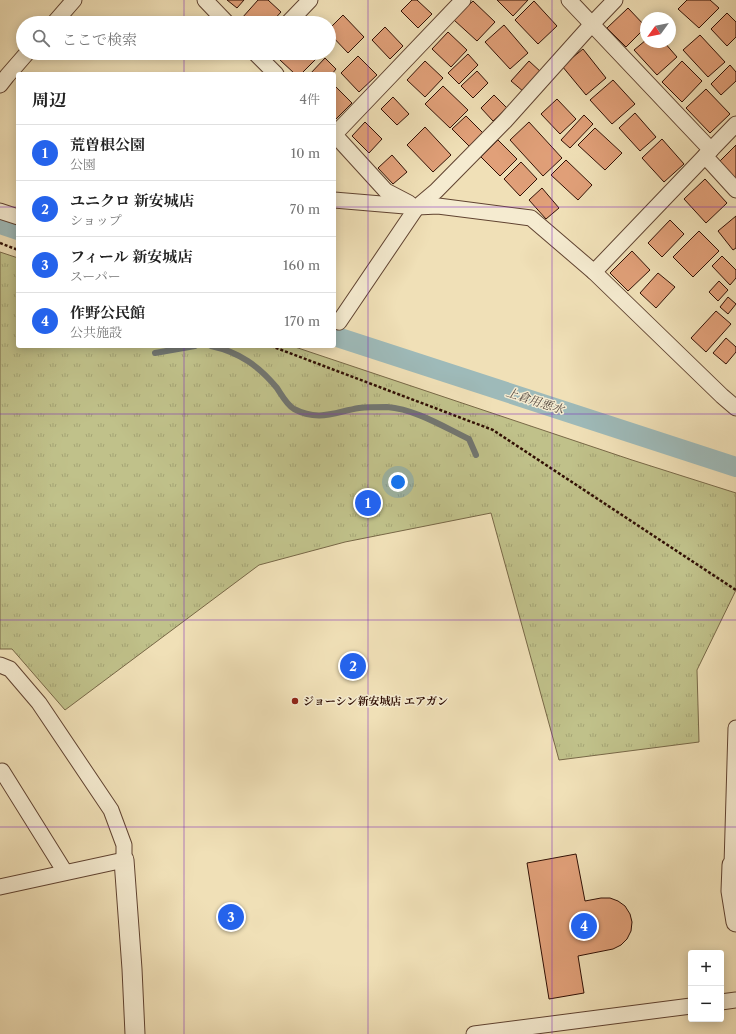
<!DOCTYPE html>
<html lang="ja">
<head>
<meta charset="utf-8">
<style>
	body { margin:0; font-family:"Libre Caslon Text","Noto Serif JP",serif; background:#f2f2f2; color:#222 }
	.controls { position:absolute; right:12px; bottom:12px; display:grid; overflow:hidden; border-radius:4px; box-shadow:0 2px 10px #0003 }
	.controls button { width:36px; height:36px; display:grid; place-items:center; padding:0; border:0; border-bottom:1px solid #e0e0e0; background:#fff; color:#222; font:20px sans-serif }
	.compass { position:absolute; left:640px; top:12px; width:36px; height:36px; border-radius:50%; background:#fff; box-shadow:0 2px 10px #0003; rotate:237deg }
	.you { position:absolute; left:398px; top:482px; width:14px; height:14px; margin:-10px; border:3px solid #fff; border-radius:50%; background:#1a73e8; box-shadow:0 0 0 6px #1a73e833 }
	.badge { display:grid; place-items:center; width:26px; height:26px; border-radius:50%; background:#2563eb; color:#fff; font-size:13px; font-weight:700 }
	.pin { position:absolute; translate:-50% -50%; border:2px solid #fff; box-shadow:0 1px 4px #0006 }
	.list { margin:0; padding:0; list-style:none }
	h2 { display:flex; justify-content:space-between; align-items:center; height:52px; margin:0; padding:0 16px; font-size:17px }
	h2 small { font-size:13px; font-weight:400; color:#767676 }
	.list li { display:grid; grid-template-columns:26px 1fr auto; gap:12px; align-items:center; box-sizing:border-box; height:56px; padding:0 16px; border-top:1px solid #e0e0e0 }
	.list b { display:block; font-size:15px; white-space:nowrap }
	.list p { margin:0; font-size:13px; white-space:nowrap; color:#767676 }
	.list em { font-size:13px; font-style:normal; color:#767676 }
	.icon { flex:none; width:22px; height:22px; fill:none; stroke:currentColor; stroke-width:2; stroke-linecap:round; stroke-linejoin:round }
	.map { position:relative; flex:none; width:736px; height:1034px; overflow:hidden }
	.search { position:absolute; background:#fff; box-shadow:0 2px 10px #0003; left:16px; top:16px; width:320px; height:44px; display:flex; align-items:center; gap:10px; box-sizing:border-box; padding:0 14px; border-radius:22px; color:#767676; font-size:15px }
	.panel { position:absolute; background:#fff; box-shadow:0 2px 10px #0003; left:16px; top:72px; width:320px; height:276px; border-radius:4px }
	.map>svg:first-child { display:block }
	.park { fill:url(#park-tufts); stroke:#786847 }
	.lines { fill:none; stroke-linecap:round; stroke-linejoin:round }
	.stream { stroke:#727671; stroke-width:6 }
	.canal { stroke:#9ebab9; stroke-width:20 }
	.building { fill:#e1a079; stroke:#300f04 }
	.minor-casing { stroke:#604331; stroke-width:17 }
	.tertiary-casing { stroke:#604331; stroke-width:21 }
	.path { stroke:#300f04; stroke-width:2.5; stroke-dasharray:3 2; stroke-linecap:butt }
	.minor { stroke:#f5ebd0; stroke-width:15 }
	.tertiary { stroke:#f5ebd0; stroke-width:19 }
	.grid { fill:none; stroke:#7b2cbf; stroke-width:1; stroke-opacity:0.55 }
	.poi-dot { fill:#8f2418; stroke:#f5ebd0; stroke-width:1.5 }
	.labels { text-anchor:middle; stroke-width:3; stroke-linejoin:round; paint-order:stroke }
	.poi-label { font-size:11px; font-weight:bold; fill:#300f04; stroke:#f5ebd0; text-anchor:start }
	.water-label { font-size:12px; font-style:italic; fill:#564b43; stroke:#f5ebd0 }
</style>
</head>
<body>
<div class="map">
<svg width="736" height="1034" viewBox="0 0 736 1034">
	<defs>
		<pattern id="park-tufts" width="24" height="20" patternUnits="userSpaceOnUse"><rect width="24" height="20" fill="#c0c18a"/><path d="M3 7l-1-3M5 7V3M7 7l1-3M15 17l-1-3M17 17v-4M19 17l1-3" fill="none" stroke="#a5a575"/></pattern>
	</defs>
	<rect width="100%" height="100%" fill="#f0e0b7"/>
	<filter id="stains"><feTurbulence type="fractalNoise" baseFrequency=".005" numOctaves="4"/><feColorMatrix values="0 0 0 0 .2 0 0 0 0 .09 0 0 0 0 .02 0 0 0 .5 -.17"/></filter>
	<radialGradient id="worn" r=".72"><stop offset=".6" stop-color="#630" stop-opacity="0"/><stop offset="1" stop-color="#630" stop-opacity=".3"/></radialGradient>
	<polygon class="park" points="0,252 18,258 18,346 292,346 632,460 736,493 736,590 697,670 699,742 559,760 491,513 345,542 259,565 65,710 12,649 0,649"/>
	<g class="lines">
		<g class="stream">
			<path d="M 211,346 C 239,352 259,366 277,388 C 281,394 287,405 294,409 C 319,422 335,412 359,408 C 368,407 378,407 387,407 C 415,409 444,427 469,439 L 476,455"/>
			<polyline points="155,353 195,346"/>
		</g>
		<g class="canal">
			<polyline points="0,224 18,230"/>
			<polyline points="334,336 736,467"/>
		</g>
	</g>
	<g class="building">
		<polygon points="227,0 244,0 237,8"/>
		<polygon points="258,0 268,0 281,12 271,23 248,23 242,18"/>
		<polygon points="412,0 417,0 432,14 418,28 401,11"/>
		<polygon points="497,0 528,0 513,16"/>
		<polygon points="687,0 710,0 719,8 699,28 678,9"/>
		<polygon points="473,1 495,22 477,41 454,20"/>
		<polygon points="534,1 557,26 538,44 515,20"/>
		<polygon points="628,8 646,27 626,47 607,28"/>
		<polygon points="727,13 736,22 736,37 727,46 711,29"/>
		<polygon points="343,15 364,37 348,53 329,33 329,29"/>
		<polygon points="504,25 528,53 510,69 485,42"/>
		<polygon points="385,27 403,46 390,59 372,40"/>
		<polygon points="448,32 467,50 451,67 432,49"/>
		<polygon points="700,35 725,62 708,77 683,50"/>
		<polygon points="646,40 646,42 664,42 677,57 657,75 634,50"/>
		<polygon points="583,49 606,78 586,95 562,66"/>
		<polygon points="287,53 315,53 318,57 301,74 295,74 280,60"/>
		<polygon points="468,54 478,65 459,84 448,73"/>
		<polygon points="358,56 377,75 359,92 341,73"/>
		<polygon points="325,58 336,69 332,74 310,74"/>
		<polygon points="425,61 443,78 425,97 407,80"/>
		<polygon points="529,61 542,73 524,92 511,81"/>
		<polygon points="682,61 702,81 682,102 662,82"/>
		<polygon points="730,65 736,72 736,81 721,95 711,84"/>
		<polygon points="477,71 488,83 473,98 461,86"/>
		<polygon points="613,80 635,104 612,124 590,100"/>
		<polygon points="334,85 352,103 334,121"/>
		<polygon points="443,86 468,110 450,128 425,104"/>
		<polygon points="706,89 730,114 710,133 686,108"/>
		<polygon points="494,95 507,108 493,121 481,108"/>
		<polygon points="393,97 409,114 397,125 381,109"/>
		<polygon points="557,99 576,119 560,134 541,114"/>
		<polygon points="635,113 656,137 640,151 619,128"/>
		<polygon points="584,115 593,124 570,148 561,140"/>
		<polygon points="466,116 485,135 471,148 452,129"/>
		<polygon points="365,122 382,139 369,153 352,136"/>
		<polygon points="529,122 562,158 543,176 510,140"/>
		<polygon points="425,127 451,155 433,172 407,145"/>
		<polygon points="595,128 622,153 605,170 578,145"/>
		<polygon points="662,139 684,164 664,182 642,158"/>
		<polygon points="498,140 517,159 500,176 481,157"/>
		<polygon points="736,145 736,179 719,162"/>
		<polygon points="392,155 407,172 393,184 378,168"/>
		<polygon points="566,160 592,185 578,200 551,175"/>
		<polygon points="521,162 537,179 520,196 504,179"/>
		<polygon points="705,179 727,203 706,223 684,199"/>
		<polygon points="542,188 559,208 546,219 529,200"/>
		<polygon points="736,216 736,248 733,250 718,231"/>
		<polygon points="670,220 684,234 662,257 648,243"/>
		<polygon points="699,231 719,251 693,277 673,257"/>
		<polygon points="632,251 650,270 628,291 610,273"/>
		<polygon points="722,256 736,270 736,278 730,285 712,266"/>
		<polygon points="658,273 675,287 656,308 640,293"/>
		<polygon points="719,281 728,290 718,301 709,292"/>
		<polygon points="728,297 736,304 728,314 720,307"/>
		<polygon points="716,311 731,324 706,352 691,338"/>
		<polygon points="726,338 736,347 736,352 726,364 713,353"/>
		<polygon points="576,854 585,901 601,898 610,898 618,901 625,906 630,914 632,922 631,931 627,939 621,945 613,949 578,956 584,993 549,999 527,863"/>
	</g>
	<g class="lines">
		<g class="minor-casing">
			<g id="minor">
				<polyline points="205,0 227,23"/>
				<polyline points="569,0 711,150"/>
				<polyline points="54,23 74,0"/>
				<polyline points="288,23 310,0"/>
				<polyline points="255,53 276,74"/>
				<polyline points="0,85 7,76 27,53"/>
				<polyline points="736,124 705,156 736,190"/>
				<polyline points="334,134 386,191 409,203"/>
				<polyline points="334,135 463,0"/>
				<polyline points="334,200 417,207 438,206 531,218 594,272 722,396 736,408"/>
				<polyline points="0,211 18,217"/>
				<polyline points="594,272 705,156"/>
				<polyline points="334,320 339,322 417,207 436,191 505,121 592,24 615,0"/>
				<polyline points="0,665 10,669 39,703 111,810 124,845 124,860 0,887"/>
				<polyline points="736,728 732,865 736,865"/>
				<polyline points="0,772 2,771 65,872"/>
				<polyline points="721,1002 736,1000"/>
				<polyline points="474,1034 691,1006"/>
			</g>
		</g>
		<g class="tertiary-casing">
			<g id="tertiary">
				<polyline points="124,860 132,969 135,1034"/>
				<polyline points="732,865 731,891 736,922"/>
			</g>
		</g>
		<g class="path">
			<polyline points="0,243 18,250"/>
			<polyline points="271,346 493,430 736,590"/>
		</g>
		<use href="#minor" class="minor"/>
		<use href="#tertiary" class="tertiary"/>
	</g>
	<path class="grid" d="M 184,0 L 184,23M 368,0 L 368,1034M 552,0 L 552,1034M 184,53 L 184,74M 0,207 L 18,207M 334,207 L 736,207M 184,346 L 184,1034M 0,414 L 736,414M 0,620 L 736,620M 0,827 L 736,827"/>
	<circle class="poi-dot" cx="295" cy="701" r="4"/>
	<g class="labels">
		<g class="poi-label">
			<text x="303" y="705">ジョーシン新安城店 エアガン</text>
		</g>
		<g class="water-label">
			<text transform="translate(535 401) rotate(18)" y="4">上倉用悪水</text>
		</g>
	</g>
	<rect width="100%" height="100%" filter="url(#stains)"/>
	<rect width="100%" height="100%" fill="url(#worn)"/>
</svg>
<div class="controls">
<button>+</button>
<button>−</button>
</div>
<svg class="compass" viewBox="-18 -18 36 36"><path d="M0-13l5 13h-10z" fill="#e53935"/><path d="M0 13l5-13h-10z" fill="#767676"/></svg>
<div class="you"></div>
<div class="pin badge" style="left:368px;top:503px">1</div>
<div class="pin badge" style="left:353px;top:666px">2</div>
<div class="pin badge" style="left:231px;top:917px">3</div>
<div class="pin badge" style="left:584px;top:926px">4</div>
<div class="search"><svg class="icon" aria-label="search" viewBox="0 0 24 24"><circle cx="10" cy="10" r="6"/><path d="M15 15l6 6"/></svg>ここで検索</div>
<section class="panel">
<h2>周辺<small>4件</small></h2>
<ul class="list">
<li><span class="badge">1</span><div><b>荒曽根公園</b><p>公園</p></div><em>10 m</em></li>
<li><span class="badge">2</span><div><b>ユニクロ 新安城店</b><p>ショップ</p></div><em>70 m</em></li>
<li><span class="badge">3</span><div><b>フィール 新安城店</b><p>スーパー</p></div><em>160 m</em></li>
<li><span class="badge">4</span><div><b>作野公民館</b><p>公共施設</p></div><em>170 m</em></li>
</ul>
</section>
</div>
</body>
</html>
